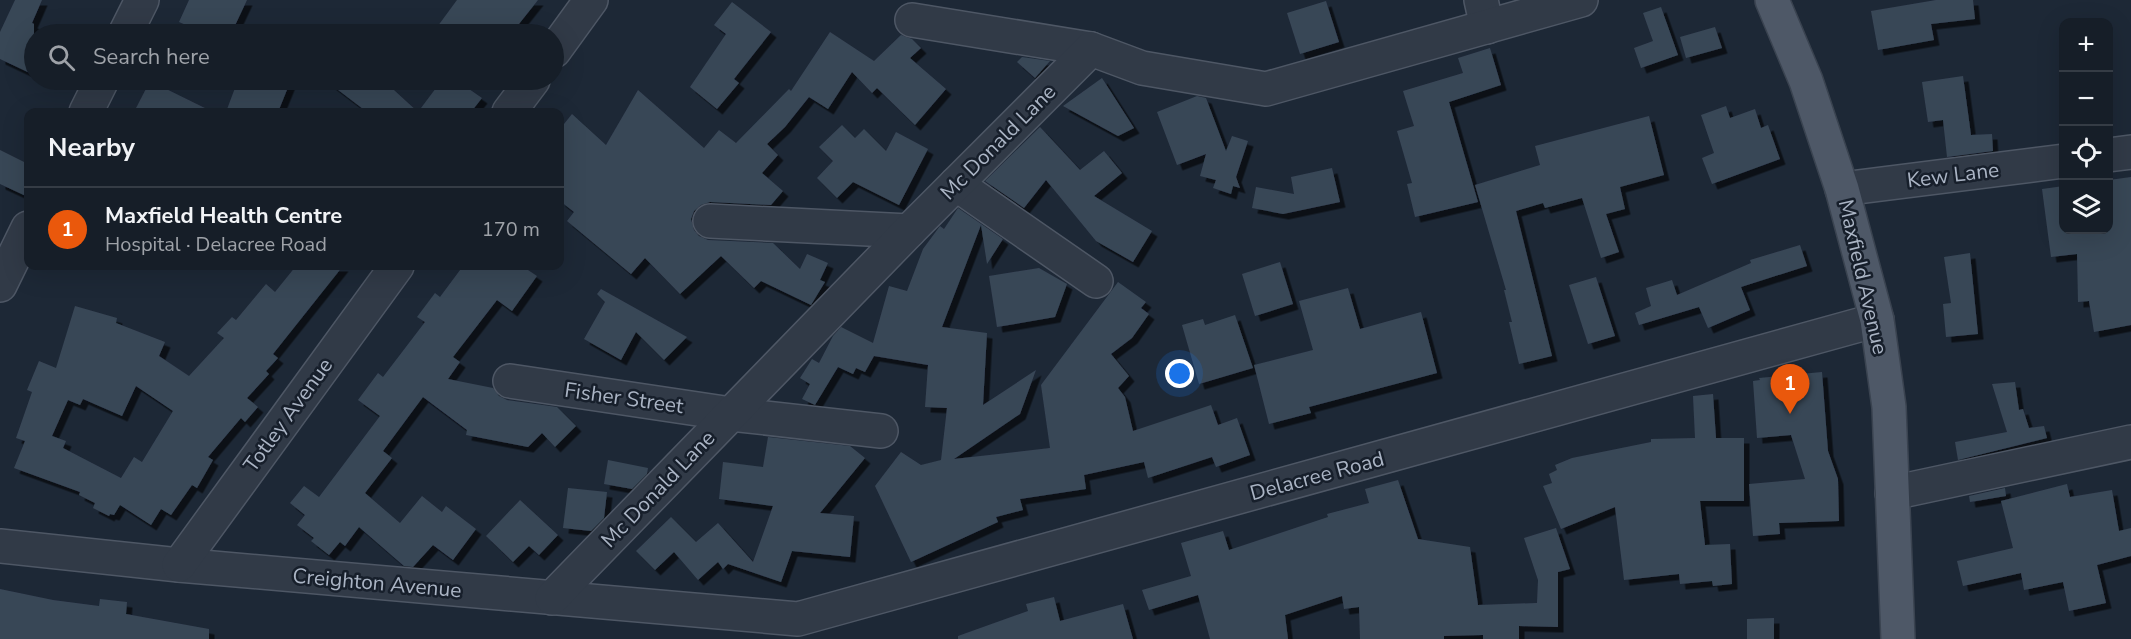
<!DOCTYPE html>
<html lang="en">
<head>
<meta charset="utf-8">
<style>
	body { margin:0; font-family:"Nunito Sans",sans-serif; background:#1f2730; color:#f1f3f6 }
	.controls { position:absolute; right:18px; top:18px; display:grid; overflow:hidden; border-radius:12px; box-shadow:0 6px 24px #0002 }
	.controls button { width:54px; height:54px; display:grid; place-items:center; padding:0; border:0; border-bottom:2px solid #353c45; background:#161e28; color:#f1f3f6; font:30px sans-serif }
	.you { position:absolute; left:1180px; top:374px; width:21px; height:21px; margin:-15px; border:4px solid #fff; border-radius:50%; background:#1a73e8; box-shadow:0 0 0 9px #1a73e833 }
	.badge { display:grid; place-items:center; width:39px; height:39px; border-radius:50%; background:#ea580c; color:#fff; font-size:20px; font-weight:700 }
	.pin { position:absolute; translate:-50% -50px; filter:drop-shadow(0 2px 3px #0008) }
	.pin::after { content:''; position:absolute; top:32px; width:21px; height:18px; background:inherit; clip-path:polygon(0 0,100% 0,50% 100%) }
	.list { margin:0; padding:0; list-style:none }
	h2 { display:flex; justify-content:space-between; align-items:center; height:78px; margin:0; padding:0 24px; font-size:26px }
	h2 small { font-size:20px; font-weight:400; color:#9ea2a8 }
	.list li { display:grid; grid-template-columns:39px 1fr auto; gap:18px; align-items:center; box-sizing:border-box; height:84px; padding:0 24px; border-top:2px solid #353c45 }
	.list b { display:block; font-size:22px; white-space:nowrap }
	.list p { margin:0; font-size:20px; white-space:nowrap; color:#9ea2a8 }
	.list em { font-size:20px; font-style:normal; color:#9ea2a8 }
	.icon { flex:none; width:33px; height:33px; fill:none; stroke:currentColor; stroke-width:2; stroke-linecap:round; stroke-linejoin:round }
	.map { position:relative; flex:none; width:2131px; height:639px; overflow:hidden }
	.search { position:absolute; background:#161e28; box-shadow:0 6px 24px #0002; left:24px; top:24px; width:540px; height:66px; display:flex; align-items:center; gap:15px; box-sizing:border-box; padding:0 21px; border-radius:33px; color:#9ea2a8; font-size:22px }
	.panel { position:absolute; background:#161e28; box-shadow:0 6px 24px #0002; left:24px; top:108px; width:540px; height:162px; border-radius:12px }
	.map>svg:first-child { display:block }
	.building { fill:#394657; fill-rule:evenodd; filter:url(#shadow) }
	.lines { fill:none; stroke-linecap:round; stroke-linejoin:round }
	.minor-casing { stroke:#4e5765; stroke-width:36 }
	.major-casing { stroke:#3a4350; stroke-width:36 }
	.minor { stroke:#313a47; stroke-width:33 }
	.major { stroke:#4e5867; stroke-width:33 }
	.labels { text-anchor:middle; stroke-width:5; stroke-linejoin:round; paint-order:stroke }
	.street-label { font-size:21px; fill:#aab4c4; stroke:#171f2b }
</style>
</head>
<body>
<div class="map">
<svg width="2131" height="639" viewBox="0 0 2131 639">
	<defs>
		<filter id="shadow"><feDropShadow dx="5.5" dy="5.5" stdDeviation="0" flood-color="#0009"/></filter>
	</defs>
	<rect width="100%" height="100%" fill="#1d2836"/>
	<g class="building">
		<polygon points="15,0 42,0 32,23 34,24 34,75 0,59 0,32"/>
		<polygon points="189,0 247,0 231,34 182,34 186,25 179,22"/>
		<polygon points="457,0 538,0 511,34 432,34"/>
		<polygon points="1936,0 1973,0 1975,19 1931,24 1934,40 1878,50 1871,11"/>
		<polygon points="1326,1 1339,42 1300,54 1287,13"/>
		<polygon points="732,2 771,32 734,79 739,83 717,109 690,87 726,34 714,25"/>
		<polygon points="1661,7 1678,55 1641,68 1634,48 1653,41 1643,13"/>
		<polygon points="1715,27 1722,48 1686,58 1680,37"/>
		<polygon points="830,32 874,61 901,35 912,39 921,48 910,58 946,89 915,125 877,88 872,93 852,72 828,109 809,97 785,127 767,144 778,155 762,173 783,191 771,205 710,202 701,205 694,211 691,219 694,230 699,236 708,240 773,243 800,269 807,254 828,263 820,280 825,282 811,305 761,281 754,288 721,256 680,294 645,258 631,274 567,221 574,212 560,201 560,129 572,114 606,145 638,90 704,148 719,130 736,143 789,89 791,91"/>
		<polygon points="1490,48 1501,85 1449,102 1478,202 1415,217 1407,184 1412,183 1397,131 1414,126 1403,91 1463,73 1458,58"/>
		<polygon points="1022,57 1050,61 1035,78 1017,62"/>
		<polygon points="1963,76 1971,135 1992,134 1993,151 1947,157 1943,120 1928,122 1922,82"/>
		<polygon points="1102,78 1134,128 1118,136 1063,106"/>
		<polygon points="238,80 291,80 278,112 226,112"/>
		<polygon points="325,80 383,80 418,112 442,80 456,80 482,98 471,112 367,112"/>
		<polygon points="150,81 213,112 134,112"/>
		<polygon points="1197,96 1206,98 1226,151 1232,136 1248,141 1236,177 1240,188 1233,186 1231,194 1213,188 1216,180 1200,176 1206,154 1177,165 1157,112"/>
		<polygon points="1726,106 1730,118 1755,109 1761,128 1768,125 1780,159 1712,184 1702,158 1714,153 1701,115"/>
		<polygon points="1649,116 1664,175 1620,187 1625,209 1606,214 1619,252 1601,258 1582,198 1545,208 1543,203 1516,211 1552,356 1519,364 1509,322 1512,322 1504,290 1506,290 1475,185 1540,165 1535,146"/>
		<polygon points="842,125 855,138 864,129 886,151 896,132 928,149 899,205 853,182 837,198 817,178 833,161 819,147"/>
		<polygon points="1040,127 1080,170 1104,151 1122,173 1094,196 1152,231 1133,262 1096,241 1046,180 1024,208 985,181"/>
		<polygon points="0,150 28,164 28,197 0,184"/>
		<polygon points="1332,168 1340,202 1283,214 1252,208 1256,187 1294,194 1291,177"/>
		<polygon points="2131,177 2131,325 2094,332 2089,301 2078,302 2077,254 2051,257 2042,189 2064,186 2064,230 2109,230 2109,180"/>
		<polygon points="958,208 1003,239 987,264 981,225 942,327 987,333 983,405 1036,370 1020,414 954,459 1050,448 1041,385 1118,282 1146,302 1141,308 1149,314 1132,338 1111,354 1129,376 1118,388 1125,397 1133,431 1211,405 1218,425 1237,418 1250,455 1216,467 1212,457 1148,478 1144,462 1084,475 1086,489 1020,499 1023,510 996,517 998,522 911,562 875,486 901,452 921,465 941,460 947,408 925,407 928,365 874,356 865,372 856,368 853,374 838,367 815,405 802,399 810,384 800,378 812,359 819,363 833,336 841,327 873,343 889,286 907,291 923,249 940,226 944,229"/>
		<polygon points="1800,245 1807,266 1741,287 1750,310 1708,328 1699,307 1639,325 1635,313 1651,306 1646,288 1672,280 1677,295 1751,263 1750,260"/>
		<polygon points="1970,253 1978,334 1946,337 1943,304 1951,303 1944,257"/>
		<polygon points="1280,262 1293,304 1255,316 1242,274"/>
		<path d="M 296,266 L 343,266 L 273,354 L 278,358 L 266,371 L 269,374 L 247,398 L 258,407 L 245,422 L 241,418 L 208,457 L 213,460 L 197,488 L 192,485 L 171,515 L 161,509 L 151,525 L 120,505 L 114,515 L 110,514 L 109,516 L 93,508 L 95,503 L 79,495 L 80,492 L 14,468 L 25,441 L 16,438 L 32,392 L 27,390 L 39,361 L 56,368 L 75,306 L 117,318 L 116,323 L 165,342 L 159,356 L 189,376 L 224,338 L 217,333 L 232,317 L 236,320 L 266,284 L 275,292 ZM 136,386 L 173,411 L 142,462 L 134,457 L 121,478 L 63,448 L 66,441 L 52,436 L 68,400 L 80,405 L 83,399 L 122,416 Z"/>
		<polygon points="463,266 522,266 537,276 512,311 497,300 453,357 460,362 448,379 493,388 499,396 507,400 557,407 576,426 555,447 542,433 528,447 466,435 467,430 423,397 383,451 392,458 365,493 400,523 422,496 442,512 446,506 476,529 453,560 433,545 413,567 404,566 359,527 345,546 340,542 329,555 311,541 314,538 297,525 305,515 290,503 304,486 319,497 380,416 358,400 378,373 383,377 425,322 417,317 435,293 440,297"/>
		<polygon points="1039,268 1067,284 1055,317 997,327 989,276"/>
		<polygon points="1596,277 1615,336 1588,344 1569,285"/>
		<polygon points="1348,288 1360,329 1421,312 1437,373 1309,407 1311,413 1269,424 1254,365 1313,350 1299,301"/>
		<polygon points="601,289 610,294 687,337 664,360 636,332 621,360 584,339 605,302 597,294"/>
		<polygon points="1235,315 1253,368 1199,384 1182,325 1203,319 1205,325"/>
		<polygon points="1822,372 1828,451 1838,479 1839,521 1779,523 1780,534 1753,536 1749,484 1805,479 1791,435 1757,438 1753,381 1760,380 1759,378"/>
		<polygon points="2015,382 2019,410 2023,409 2029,428 2044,426 2047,438 1958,460 1955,442 2007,432 1992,384"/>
		<polygon points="1713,394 1716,438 1744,438 1744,501 1700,501 1705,545 1730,544 1732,584 1713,586 1712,581 1680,584 1679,574 1624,580 1615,507 1561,529 1543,486 1552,483 1549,474 1557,470 1555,465 1572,458 1651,442 1651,439 1695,438 1693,396"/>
		<polygon points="768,437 850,446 865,458 820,513 854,516 850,557 792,551 781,582 728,564 723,569 718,562 698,580 674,552 655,570 636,551 671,517 696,542 718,523 753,562 773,506 719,499 723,462 763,467"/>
		<polygon points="608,460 648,468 647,474 632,489 604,484"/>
		<polygon points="1398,480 1418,539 1470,547 1478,605 1537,603 1538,580 1524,538 1556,528 1570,569 1558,572 1558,627 1519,626 1519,639 1483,639 1483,635 1444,636 1444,639 1360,639 1359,607 1344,609 1342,596 1285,615 1288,639 1210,639 1198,595 1149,610 1142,590 1191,576 1181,543 1223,531 1229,550 1328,517 1327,514 1369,503 1365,489"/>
		<polygon points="2067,484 2070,497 2112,490 2119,531 2131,528 2131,556 2097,565 2106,603 2069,611 2063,582 2024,590 2021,573 1963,586 1957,561 2013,548 2001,501"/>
		<polygon points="568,488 607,492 604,518 591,531 563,528"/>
		<polygon points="2005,488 2006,496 1970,502 1969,496"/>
		<polygon points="520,500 558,535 539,555 529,546 513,562 486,536"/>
		<polygon points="0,589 53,600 99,606 100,599 127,602 126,614 209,629 209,639 0,639"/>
		<polygon points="1054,597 1060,621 1123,604 1133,639 958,639 958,636 1028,611 1026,604"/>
		<polygon points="1774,618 1774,639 1747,639 1747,619"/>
	</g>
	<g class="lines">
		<g class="minor-casing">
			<g id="minor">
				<polyline points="1481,0 1487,27"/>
				<polyline points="912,20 1091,49"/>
				<polyline points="125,34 142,0"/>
				<polyline points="554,51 591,0"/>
				<polyline points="86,112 102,80"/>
				<polyline points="509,112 533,80"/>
				<polyline points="2108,155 2131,152"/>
				<polyline points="956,184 1096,281"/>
				<polyline points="1842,189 2064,161"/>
				<polyline points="710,221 909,231"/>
				<polyline points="0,285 28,228"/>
				<polyline points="510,381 731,414 881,431"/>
				<polyline points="1892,493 2131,442"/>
				<polyline points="0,546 179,565 798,619 1877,320"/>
				<polyline points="179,565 397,266"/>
				<polyline points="552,598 909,231 1091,49 1142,68 1266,89 1581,0"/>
			</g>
		</g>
		<g class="major-casing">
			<polyline id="major" points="1772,0 1806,81 1842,189 1877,320 1889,407 1898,639"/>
		</g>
		<use href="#minor" class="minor"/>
		<use href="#major" class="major"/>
	</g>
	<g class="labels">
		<g class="street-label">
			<text transform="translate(998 142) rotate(-45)" y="7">Mc Donald Lane</text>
			<text transform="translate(1953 175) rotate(-7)" y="7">Kew Lane</text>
			<text transform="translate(1863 277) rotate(77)" y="7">Maxfield Avenue</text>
			<text transform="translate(624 398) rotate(8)" y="7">Fisher Street</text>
			<text transform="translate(288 415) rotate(-54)" y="7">Totley Avenue</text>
			<text transform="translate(1317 476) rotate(-15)" y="7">Delacree Road</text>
			<text transform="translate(658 489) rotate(-46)" y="7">Mc Donald Lane</text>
			<text transform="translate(377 583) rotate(5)" y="7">Creighton Avenue</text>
		</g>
	</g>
</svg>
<div class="controls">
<button>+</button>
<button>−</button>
<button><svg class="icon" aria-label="locate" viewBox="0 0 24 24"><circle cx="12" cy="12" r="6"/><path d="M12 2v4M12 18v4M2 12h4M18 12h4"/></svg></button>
<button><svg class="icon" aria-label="layers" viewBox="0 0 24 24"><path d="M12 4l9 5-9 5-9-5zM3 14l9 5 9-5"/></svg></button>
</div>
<div class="you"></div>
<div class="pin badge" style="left:1790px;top:414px">1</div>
<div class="search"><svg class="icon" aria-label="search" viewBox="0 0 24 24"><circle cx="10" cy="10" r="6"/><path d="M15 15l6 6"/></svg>Search here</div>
<section class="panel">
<h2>Nearby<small></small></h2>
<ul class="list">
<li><span class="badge">1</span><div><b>Maxfield Health Centre</b><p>Hospital · Delacree Road</p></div><em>170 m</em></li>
</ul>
</section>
</div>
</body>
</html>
